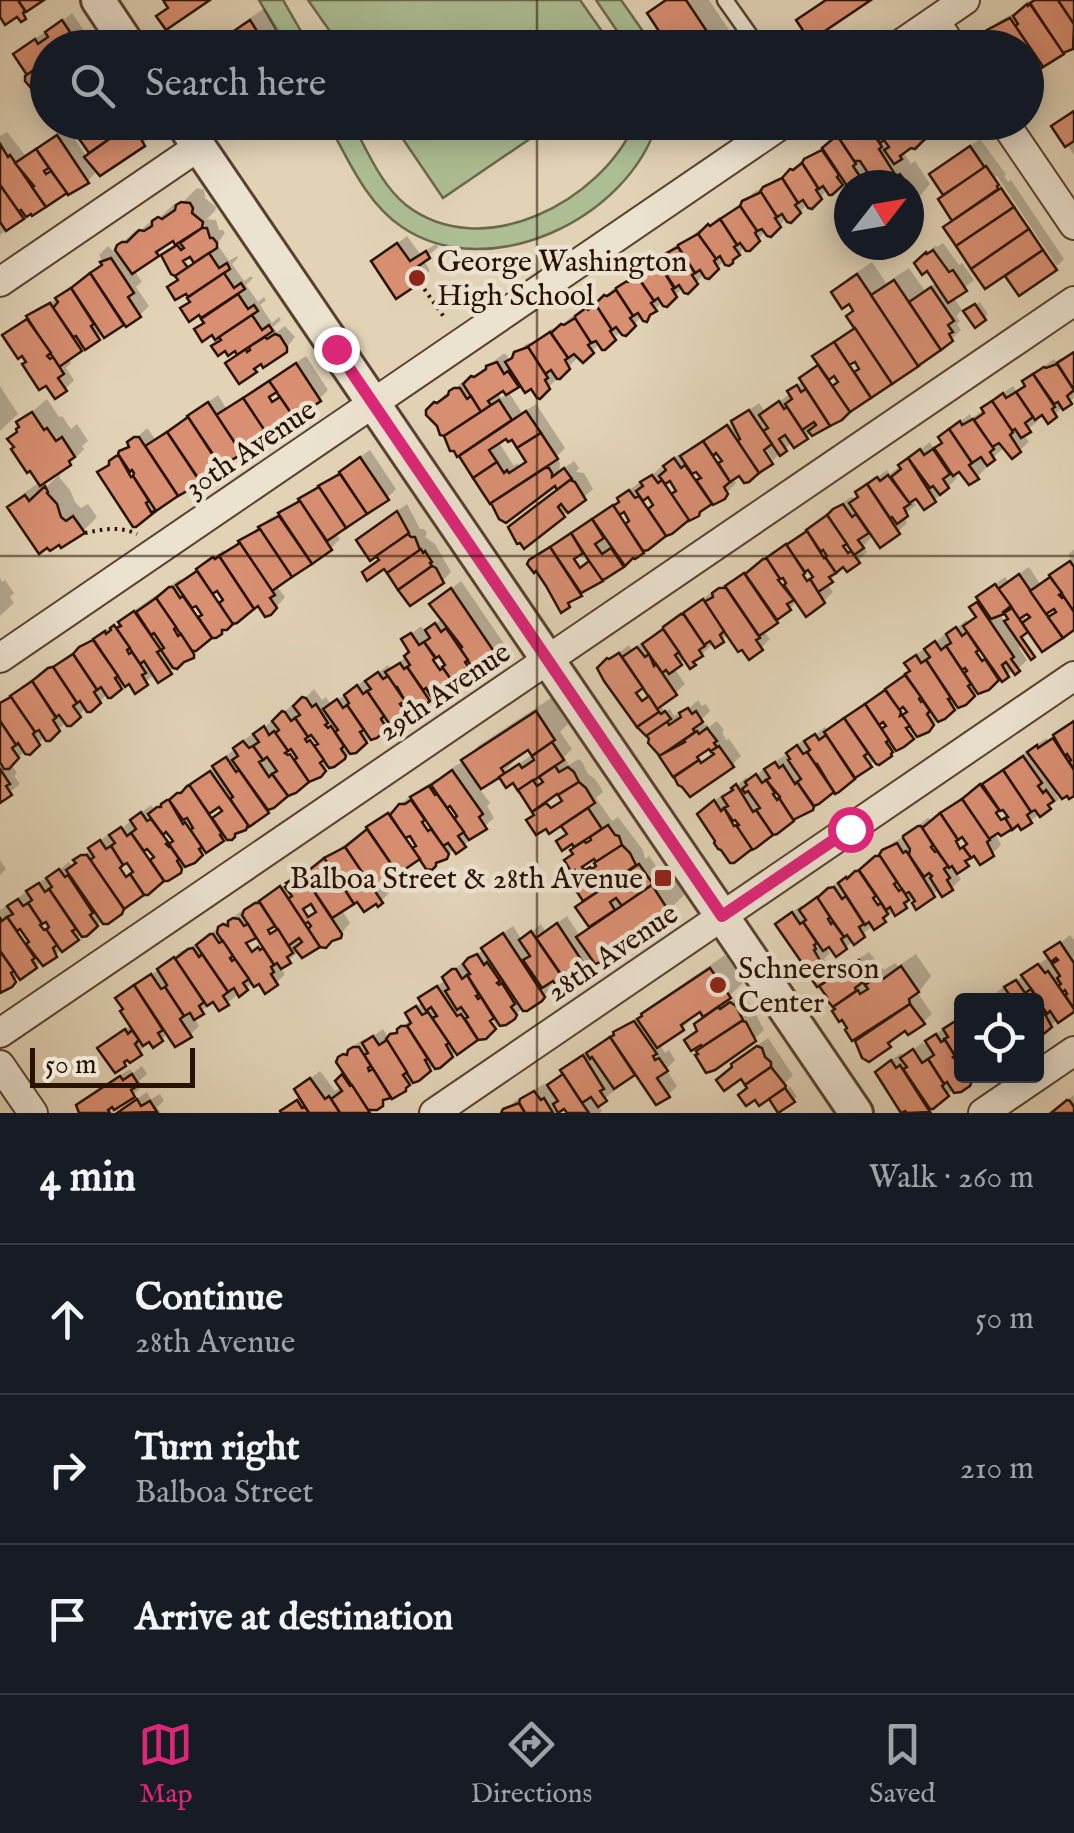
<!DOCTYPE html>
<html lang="en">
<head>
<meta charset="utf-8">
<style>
	body { margin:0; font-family:"IM FELL English",serif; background:#242831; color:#f1f3f6 }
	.controls { position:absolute; right:30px; bottom:30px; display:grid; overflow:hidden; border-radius:10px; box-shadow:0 5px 25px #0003 }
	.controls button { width:90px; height:90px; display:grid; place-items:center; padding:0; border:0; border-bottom:2px solid #363941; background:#171b24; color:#f1f3f6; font:50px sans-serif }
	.compass { position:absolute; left:834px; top:170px; width:90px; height:90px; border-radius:50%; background:#171b24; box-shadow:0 5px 25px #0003; rotate:59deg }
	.scale { position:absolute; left:30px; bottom:25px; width:165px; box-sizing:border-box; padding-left:10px; border:5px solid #2a1202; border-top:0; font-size:28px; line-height:35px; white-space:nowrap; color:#2a1202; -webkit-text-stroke:8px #ece2d0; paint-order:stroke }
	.stop { position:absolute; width:30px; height:30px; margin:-22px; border:8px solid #db2777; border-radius:50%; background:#fff }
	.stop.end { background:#db2777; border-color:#fff; box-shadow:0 2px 10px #0008 }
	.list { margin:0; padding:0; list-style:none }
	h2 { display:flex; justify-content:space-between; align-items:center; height:130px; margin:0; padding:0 40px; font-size:42px }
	h2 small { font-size:32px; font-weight:400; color:#9ea1a6 }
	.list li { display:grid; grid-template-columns:65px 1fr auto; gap:30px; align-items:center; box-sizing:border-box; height:150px; padding:0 40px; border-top:2px solid #363941 }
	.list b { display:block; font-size:38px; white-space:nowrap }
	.list p { margin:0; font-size:32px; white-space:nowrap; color:#9ea1a6 }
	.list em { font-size:32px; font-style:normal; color:#9ea1a6 }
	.icon { flex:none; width:55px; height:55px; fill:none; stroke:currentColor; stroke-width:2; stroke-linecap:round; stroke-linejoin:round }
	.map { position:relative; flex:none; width:1074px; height:1113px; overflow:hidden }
	.search { position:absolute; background:#171b24; box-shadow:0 5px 25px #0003; left:30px; right:30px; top:30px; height:110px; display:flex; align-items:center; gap:25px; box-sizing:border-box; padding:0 35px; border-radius:55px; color:#9ea1a6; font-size:38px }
	.sheet { height:580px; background:#171b24 }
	nav { display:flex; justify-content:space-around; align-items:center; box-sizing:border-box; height:140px; border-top:2px solid #363941; background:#171b24; font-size:28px; color:#9ea1a6 }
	nav a { display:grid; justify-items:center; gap:5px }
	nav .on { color:#db2777 }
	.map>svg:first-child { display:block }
	.green { fill:#adbe94; stroke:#6c684b; stroke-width:2.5 }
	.shadow { fill:#0003; fill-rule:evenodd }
	.building { fill:#d98f72; stroke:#2a1202; stroke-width:2.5; fill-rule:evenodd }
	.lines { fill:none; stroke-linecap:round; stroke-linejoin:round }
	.service-casing { stroke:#58422f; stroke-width:19 }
	.minor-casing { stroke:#58422f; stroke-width:32 }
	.tertiary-casing { stroke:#58422f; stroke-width:38 }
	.path { stroke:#2a1202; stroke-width:4; stroke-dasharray:2.5 5; stroke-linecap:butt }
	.service { stroke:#ece2d0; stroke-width:14 }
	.minor { stroke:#ece2d0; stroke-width:28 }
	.tertiary { stroke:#ece2d0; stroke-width:32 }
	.route { stroke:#db2777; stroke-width:12 }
	.grid { fill:none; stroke:#2a1202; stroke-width:2.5; stroke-opacity:0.55 }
	.poi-dot { fill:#8f2418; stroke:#ece2d0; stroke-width:4 }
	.labels { text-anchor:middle; stroke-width:9; stroke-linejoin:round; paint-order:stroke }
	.poi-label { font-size:30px; fill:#2a1202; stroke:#ece2d0; text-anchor:start }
	.street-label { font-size:30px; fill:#2a1202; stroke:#ece2d0 }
</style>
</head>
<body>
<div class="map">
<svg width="1074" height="1113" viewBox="0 0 1074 1113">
	<rect width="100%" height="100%" fill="#e2d3b7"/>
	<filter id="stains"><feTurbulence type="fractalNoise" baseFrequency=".002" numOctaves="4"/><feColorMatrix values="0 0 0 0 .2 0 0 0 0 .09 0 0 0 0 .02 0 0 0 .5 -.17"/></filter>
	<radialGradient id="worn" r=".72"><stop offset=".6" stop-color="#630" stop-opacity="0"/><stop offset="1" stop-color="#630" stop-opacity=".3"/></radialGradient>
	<g class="green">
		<polygon points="259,0 283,0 310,47 286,47"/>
		<polygon points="308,0 580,0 613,47 341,47"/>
		<polygon points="596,0 621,0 654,47 628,47"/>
		<path d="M 328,123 L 352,123 C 367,150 381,185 406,205 C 482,264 601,202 635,123 L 657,123 C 629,218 489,286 402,227 C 366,203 348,159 328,123 Z"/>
		<polygon points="392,123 553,123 443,198"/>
	</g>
	<g class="shadow">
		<polygon points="664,0 709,0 741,48 673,48 650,13"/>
		<polygon points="1032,0 1074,0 1074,45 1071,47 1026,48 990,30 999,21 1020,10"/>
		<polygon points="265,8 291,48 231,48 226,39 240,25"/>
		<polygon points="72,13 95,47 48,48 40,63 45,71 48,69 48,97 16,54 25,45 45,32 46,34"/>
		<polygon points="1074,109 1074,155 1055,126"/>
		<path d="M 71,122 L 147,122 L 146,125 L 152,135 L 143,144 L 98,170 L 88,181 L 26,213 L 0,235 L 0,136 L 7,132 L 25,155 L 67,128 L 87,157 L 91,153 ZM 50,164 L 54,171 L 46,177 L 41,170 ZM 30,175 L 38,186 L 32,191 L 24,179 Z"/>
		<path d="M 855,122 L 942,122 L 904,153 L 911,164 L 915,161 L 930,184 L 915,202 L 909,204 L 909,185 L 849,185 L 846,180 L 834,191 L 828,189 L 814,204 L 808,203 L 794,218 L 787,217 L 773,233 L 766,231 L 749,249 L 746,246 L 729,263 L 725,260 L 708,276 L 705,273 L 690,289 L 683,287 L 669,303 L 663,301 L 646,319 L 642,316 L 628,331 L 622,330 L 616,336 L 604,320 L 600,343 L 583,360 L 579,356 L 542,394 L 521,381 L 508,391 L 522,413 L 536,404 L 565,448 L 556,457 L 560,463 L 559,472 L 574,461 L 579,468 L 576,472 L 584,473 L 593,489 L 564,515 L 525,545 L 560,489 L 555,483 L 495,504 L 429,411 L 445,394 L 452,392 L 461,383 L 470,380 L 503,354 L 506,354 L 510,361 L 526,344 L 537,341 L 551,329 L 561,326 L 572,316 L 575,317 L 596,301 L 598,303 L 615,287 L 618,288 L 637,274 L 638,275 L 650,263 L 661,259 L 673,247 L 678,244 L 680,246 L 700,229 L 704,230 L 719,217 L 721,218 L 744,203 L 754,192 L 760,189 L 763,190 L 775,179 L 784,176 L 801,161 L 803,162 L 816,151 L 831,143 ZM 504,388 L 508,393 L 501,398 L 497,392 ZM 507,436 L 512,436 L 528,460 L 519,466 L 517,463 L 514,466 L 498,441 Z"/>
		<polygon points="980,139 1006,174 1004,176 1008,182 1011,180 1064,259 1057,266 997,176 992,179 1053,270 1020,292 1006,272 946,227 954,219 946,194 932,174 941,165"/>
		<path d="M 197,188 L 204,190 L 205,198 L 216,207 L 215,211 L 207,219 L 216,220 L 219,230 L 223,230 L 225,233 L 217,244 L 229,261 L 237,256 L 238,258 L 232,264 L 244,281 L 251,276 L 253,278 L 246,285 L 258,302 L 264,297 L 266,300 L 260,305 L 272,323 L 279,317 L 281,320 L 273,327 L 277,332 L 285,326 L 295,337 L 285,350 L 263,362 L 255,370 L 228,363 L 239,353 L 223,338 L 197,329 L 206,321 L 200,311 L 183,308 L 192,300 L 187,290 L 170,287 L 179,278 L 164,255 L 177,244 L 174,238 L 158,254 L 134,270 L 142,282 L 136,287 L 149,306 L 140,315 L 105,335 L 103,333 L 68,358 L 71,363 L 66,368 L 74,380 L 65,389 L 29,361 L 6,336 L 38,308 L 61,297 L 104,264 L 99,255 L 108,246 L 116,254 L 119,246 L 135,231 L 142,229 L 156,217 L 159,218 L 174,204 L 179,206 ZM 190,254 L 198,266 L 187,271 L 180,261 ZM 249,344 L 254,351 L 246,355 L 242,349 ZM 51,350 L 56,358 L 49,363 L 44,355 Z"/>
		<polygon points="407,236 420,254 436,244 438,247 423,260 430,270 421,279 374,261"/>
		<path d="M 943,243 L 959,265 L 962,263 L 974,280 L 953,297 L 962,310 L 956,316 L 960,321 L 957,324 L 961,330 L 952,339 L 841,418 L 812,432 L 795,445 L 792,442 L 773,460 L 759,438 L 740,473 L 732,478 L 736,483 L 723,497 L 592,582 L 569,605 L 531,562 L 541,552 L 621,500 L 629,490 L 639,483 L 641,485 L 661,467 L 663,470 L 675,457 L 684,451 L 686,454 L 759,403 L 765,412 L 791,393 L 803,380 L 802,379 L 820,363 L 815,356 L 824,347 L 856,326 L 856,310 L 850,301 L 834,292 L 848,278 L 872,262 L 886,283 L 909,268 L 925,291 L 937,282 L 928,268 L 917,264 L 936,245 L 937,247 ZM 856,358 L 863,369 L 853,376 L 846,365 ZM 835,373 L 842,382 L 831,389 L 825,380 ZM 717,450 L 725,461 L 717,467 L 709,455 ZM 697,468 L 704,479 L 695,484 L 689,474 ZM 670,478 L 680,492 L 671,498 L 662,484 ZM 648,494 L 657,506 L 647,512 L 639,500 ZM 624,509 L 633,522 L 624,527 L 616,514 ZM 584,549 L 593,562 L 579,571 L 571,558 Z"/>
		<polygon points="980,302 988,314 984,318 970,308"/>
		<path d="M 1074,352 L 1074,398 L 1048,420 L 1043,412 L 1035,416 L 1038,421 L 1023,433 L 1029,442 L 1020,450 L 1005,447 L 984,465 L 986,468 L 977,477 L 960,468 L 953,473 L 957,478 L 935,500 L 916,495 L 912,499 L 916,505 L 903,516 L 907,523 L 898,532 L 874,535 L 863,546 L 867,552 L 858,561 L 844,564 L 838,568 L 840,571 L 827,583 L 833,592 L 824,601 L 806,613 L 798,600 L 777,621 L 763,630 L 770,639 L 761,648 L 729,633 L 723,640 L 714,642 L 694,663 L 686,658 L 674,668 L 685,684 L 661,706 L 665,712 L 670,709 L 674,716 L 677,714 L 679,717 L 698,700 L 702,706 L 706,704 L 710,711 L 702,719 L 705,725 L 707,724 L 709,727 L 717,721 L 724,730 L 722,732 L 726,740 L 729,739 L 741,756 L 732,765 L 680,783 L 676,772 L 600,668 L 618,651 L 620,652 L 629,645 L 632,650 L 647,639 L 648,641 L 676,618 L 712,592 L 714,594 L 730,580 L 737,580 L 771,553 L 819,522 L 849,498 L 853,497 L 855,500 L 860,495 L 858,493 L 868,484 L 887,470 L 890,474 L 930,442 L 933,447 L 944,441 L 941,437 L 970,414 L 972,418 L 980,412 L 986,412 L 984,409 L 993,400 L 1013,386 L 1016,391 L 1027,384 L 1025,382 L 1034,373 L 1054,359 L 1056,361 L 1061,358 L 1063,360 ZM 847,540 L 855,551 L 847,556 L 840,546 ZM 824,546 L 831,556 L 823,562 L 816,552 ZM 809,566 L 816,578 L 806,585 L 799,574 ZM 784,575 L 789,584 L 782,590 L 774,579 ZM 659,656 L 656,672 L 650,663 ZM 644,684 L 652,697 L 641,705 L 633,692 ZM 709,746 L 717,755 L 700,767 L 694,756 Z"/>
		<path d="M 306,356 L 328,390 L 319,399 L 249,444 L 241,452 L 232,455 L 221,466 L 158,506 L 150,514 L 100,473 L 146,429 L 148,429 L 155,439 L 218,395 L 226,408 ZM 277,388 L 284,397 L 271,405 L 265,397 ZM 133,466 L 135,477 L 130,481 L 125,472 Z"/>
		<polygon points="0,386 18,414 0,431"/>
		<polygon points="47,399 59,417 62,416 71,429 77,424 88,441 82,446 84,449 70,463 40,483 44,489 60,474 59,477 70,490 75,502 81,508 88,504 97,517 83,531 10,507 24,493 40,482 10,439 22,427 19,423"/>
		<path d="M 370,450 L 396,489 L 387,498 L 335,533 L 340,539 L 331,548 L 281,582 L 282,584 L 278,588 L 285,597 L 274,610 L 259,603 L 212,634 L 192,655 L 183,659 L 159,680 L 155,674 L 136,690 L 129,680 L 125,683 L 115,693 L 108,693 L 94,708 L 87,707 L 70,724 L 67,721 L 50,738 L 46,736 L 29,752 L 23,747 L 22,754 L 11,764 L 17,773 L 14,776 L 20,784 L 0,800 L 0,703 L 102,632 L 115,624 L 116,627 L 130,613 L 180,579 L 183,581 L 223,550 L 225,552 L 243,540 L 270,518 L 284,511 ZM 217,587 L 226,601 L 218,607 L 209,593 ZM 197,602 L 206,616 L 195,620 L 189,607 ZM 177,624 L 184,634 L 178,639 L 171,629 ZM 131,645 L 135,652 L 128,657 L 123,649 Z"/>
		<polygon points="407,504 420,529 424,529 427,533 425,537 435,544 451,572 442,581 385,566 365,572 381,558 359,541 368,532"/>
		<path d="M 1074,549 L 1074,626 L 1029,628 L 1016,637 L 1021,646 L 1019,648 L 1027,660 L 1018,669 L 1014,669 L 1003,678 L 1000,675 L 967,702 L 958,703 L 927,730 L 914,735 L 902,718 L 910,713 L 904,704 L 896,709 L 897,747 L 891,754 L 876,759 L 866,769 L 734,860 L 709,805 L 724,793 L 726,797 L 746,777 L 749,782 L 766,767 L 768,769 L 776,761 L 785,755 L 786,757 L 798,744 L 807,738 L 809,740 L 825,727 L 828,731 L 912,670 L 907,663 L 916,654 L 926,648 L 927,650 L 945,634 L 947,637 L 966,620 L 969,624 L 978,615 L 973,608 L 988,589 L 1005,577 L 1008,581 L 1029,567 L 1040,584 L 1072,560 L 1068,555 ZM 1062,590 L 1067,597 L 1061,602 L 1056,594 ZM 1054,605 L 1060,612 L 1048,620 L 1043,613 ZM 1005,610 L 1010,618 L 1006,623 L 999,613 ZM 1028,610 L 1032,616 L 1027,621 L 1022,614 ZM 981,646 L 990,659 L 981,664 L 972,651 ZM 966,664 L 970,672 L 963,677 L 959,669 ZM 921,694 L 927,701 L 921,706 L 915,698 ZM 884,719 L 889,727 L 880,733 L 875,724 ZM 818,760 L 824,770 L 818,774 L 811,765 ZM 777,788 L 784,798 L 776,803 L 770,794 ZM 736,816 L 742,826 L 736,830 L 728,822 Z"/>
		<polygon points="0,578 2,582 5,580 14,593 10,597 14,603 0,616"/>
		<path d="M 461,581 L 505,645 L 496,654 L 432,695 L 417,709 L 413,708 L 400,720 L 391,721 L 361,747 L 330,764 L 319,775 L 268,811 L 206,848 L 179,871 L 103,920 L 94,928 L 80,935 L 55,955 L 20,975 L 0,991 L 0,910 L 6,906 L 8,908 L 19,897 L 48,876 L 50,878 L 69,862 L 72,866 L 101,840 L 110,833 L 112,836 L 151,805 L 155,810 L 163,802 L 202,778 L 245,739 L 253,734 L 255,736 L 274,719 L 275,721 L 293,704 L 297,707 L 314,689 L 322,700 L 326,697 L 331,705 L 367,678 L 369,680 L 388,665 L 391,670 L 412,651 L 404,640 L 421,626 L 426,633 L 442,618 L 432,604 ZM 440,653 L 448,665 L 439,674 L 429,659 ZM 312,731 L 321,745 L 314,749 L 302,739 ZM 292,746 L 301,759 L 293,764 L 282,752 ZM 220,803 L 226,812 L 211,822 L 205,813 ZM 187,814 L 197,828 L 189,834 L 175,823 ZM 167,829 L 176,842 L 175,847 L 162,850 L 159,834 ZM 148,845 L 157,858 L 149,863 L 140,850 ZM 128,859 L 137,872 L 125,880 L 116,867 ZM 46,918 L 53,929 L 43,933 L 37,925 ZM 21,925 L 33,943 L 25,948 L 13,931 Z"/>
		<path d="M 551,698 L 568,724 L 560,732 L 572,749 L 564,757 L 569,765 L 579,759 L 583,763 L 588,774 L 595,779 L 601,788 L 603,792 L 596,798 L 612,821 L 618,817 L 643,850 L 645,859 L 649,856 L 662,875 L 672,868 L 687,892 L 668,911 L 593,957 L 558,984 L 553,978 L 549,980 L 553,986 L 541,999 L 524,1007 L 513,1017 L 497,1027 L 486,1009 L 480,1036 L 457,1050 L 448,1060 L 435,1065 L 404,1089 L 389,1097 L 367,1113 L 284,1113 L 283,1111 L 292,1102 L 301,1096 L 297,1089 L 320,1071 L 335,1091 L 342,1087 L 341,1076 L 346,1072 L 340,1058 L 350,1048 L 364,1039 L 369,1039 L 383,1029 L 389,1038 L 391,1036 L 402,1026 L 412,1019 L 408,1014 L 423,1001 L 421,999 L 430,990 L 446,980 L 445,978 L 464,961 L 467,964 L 493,940 L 513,926 L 522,940 L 541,924 L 545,931 L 567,916 L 580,936 L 591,926 L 578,907 L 585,900 L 573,881 L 580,873 L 576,867 L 567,860 L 577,846 L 573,841 L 559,841 L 568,832 L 562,822 L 536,813 L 514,780 L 503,778 L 510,770 L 533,754 L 528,747 L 516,755 L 517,758 L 505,771 L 479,788 L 490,803 L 487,806 L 494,818 L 464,845 L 455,848 L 435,865 L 420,856 L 383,881 L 390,892 L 379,903 L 357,898 L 341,909 L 350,923 L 345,929 L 336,939 L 300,951 L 280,967 L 285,974 L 276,983 L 260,980 L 254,982 L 227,1003 L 214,1000 L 194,1017 L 199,1026 L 190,1035 L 168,1032 L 162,1039 L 151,1041 L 124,1064 L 110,1040 L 131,1025 L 119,998 L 132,985 L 162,968 L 181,951 L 184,950 L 185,952 L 240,912 L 247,910 L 256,901 L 272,894 L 309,868 L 310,870 L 315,866 L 411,796 L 415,796 L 422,788 L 436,779 L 439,780 L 455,766 L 465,761 L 478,746 ZM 540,773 L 546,783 L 536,789 L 530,780 ZM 558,791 L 565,802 L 551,811 L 544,809 L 543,800 ZM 451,803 L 460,817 L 454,822 L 444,808 ZM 426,817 L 435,829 L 427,834 L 419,822 ZM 410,832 L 419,846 L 411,852 L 402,838 ZM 591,833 L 595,840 L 585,847 L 581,840 ZM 596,855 L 599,868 L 584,873 L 581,869 ZM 611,874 L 616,882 L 606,889 L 600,880 ZM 312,900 L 320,913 L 314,927 L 307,932 L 302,924 L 307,920 L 299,909 ZM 275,922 L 281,930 L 269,938 L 264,929 ZM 257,935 L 266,949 L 259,954 L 251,955 L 243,943 ZM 234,952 L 238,960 L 231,964 L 226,958 ZM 480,991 L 485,998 L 477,1003 L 473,996 ZM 372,1062 L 376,1069 L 369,1075 L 364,1067 Z"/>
		<path d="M 1074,719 L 1074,793 L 1060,791 L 1056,795 L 1059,799 L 1030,821 L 1019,822 L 995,832 L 1001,845 L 992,854 L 976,855 L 956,872 L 961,879 L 952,888 L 940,889 L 917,906 L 912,899 L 905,906 L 895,910 L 884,920 L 874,925 L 846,947 L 830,943 L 826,946 L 830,953 L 824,959 L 830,967 L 836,962 L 842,970 L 869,952 L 884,970 L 895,963 L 898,966 L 916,954 L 931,976 L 918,993 L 932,1014 L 923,1022 L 905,1027 L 897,1034 L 898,1036 L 889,1045 L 858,1042 L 869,1030 L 850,1028 L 778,924 L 787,915 L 802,905 L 804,908 L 840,880 L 871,862 L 894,842 L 908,834 L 928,818 L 932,820 L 943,811 L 1039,743 L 1047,738 L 1048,741 L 1058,735 ZM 1004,807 L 1011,817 L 1000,823 L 992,812 ZM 963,834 L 970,845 L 960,852 L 952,841 ZM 934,841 L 940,851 L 934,855 L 928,846 ZM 898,878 L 905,890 L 898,895 L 890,883 ZM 877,892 L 884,904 L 877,908 L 870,897 ZM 831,913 L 837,923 L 831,927 L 824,918 Z"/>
		<polygon points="0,860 6,869 0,875"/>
		<path d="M 1070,935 L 1074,940 L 1074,1010 L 1058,1019 L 1046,1030 L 1036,1001 L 989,1001 L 998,991 L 1008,984 L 1009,986 L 1050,956 L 1048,953 ZM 1057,954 L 1061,960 L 1055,966 L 1050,959 ZM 1065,986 L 1070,995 L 1064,999 L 1059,991 Z"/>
		<polygon points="725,955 744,982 727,998 730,1002 741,995 745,997 750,1004 750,1012 755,1013 764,1030 754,1039 705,1047 702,1041 687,1040 699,1029 697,1025 705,1016 701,1009 683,1028 661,1046 665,1053 669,1050 675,1060 666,1069 677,1086 668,1095 636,1071 613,1087 615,1090 598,1104 602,1111 600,1113 575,1113 574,1111 566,1113 569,1111 565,1106 559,1110 561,1113 503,1113 515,1101 532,1091 544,1084 547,1088 565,1073 563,1070 572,1061 594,1049 625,1024 645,1014 658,1001"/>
		<polygon points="962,1016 962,1057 957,1051 950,1057 956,1066 962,1063 962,1076 976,1076 968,1084 952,1091 922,1113 910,1113 887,1063 901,1053 904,1057 923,1042 924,1045 937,1033 946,1027 947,1028"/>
		<polygon points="768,1038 793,1075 781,1087 749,1087 741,1075 729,1071 743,1055"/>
		<polygon points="142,1066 147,1074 139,1081 142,1086 133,1095 107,1113 83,1113 79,1105 89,1096 130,1069 133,1073"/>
		<polygon points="790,1086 797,1097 793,1100 777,1095"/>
		<polygon points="147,1092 151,1099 160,1094 164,1101 157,1107 161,1113 117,1113"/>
		<polygon points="1074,1095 1074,1113 1048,1113"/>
	</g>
	<g class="building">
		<polygon points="0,0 18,0 25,11 23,13 26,19 21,22 17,17 5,25 0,17"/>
		<polygon points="18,0 44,0 26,12"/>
		<polygon points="163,0 210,0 166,30 156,16 168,8"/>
		<polygon points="666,0 686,0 718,48 670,48 647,13"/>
		<polygon points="826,0 871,0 810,41 796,20"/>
		<polygon points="1035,0 1058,0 1074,24 1073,49 1063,53 1030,3"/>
		<polygon points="1058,0 1074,0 1074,24"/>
		<polygon points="1027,4 1028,6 1030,4 1064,54 1043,67 1015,26 1018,24 1013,16"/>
		<polygon points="1010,18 1043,67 1026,78 1026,48 999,48 987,30"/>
		<polygon points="62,20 76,41 67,48 48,48 48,61 27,75 13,54 35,39 38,44 48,37 45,32"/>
		<polygon points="250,20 268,48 228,48 222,39"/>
		<polygon points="43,64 45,67 48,66 48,89 38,96 25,81 25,76"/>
		<polygon points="1074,111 1074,141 1065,147 1051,126"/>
		<polygon points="68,122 91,122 75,133"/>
		<polygon points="91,122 129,122 131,124 89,153 75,133"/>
		<polygon points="856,122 866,122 882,147 879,149 896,176 900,174 908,185 876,185 860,161 854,161 838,137 841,132 854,126"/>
		<polygon points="866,122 912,122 924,140 915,149 911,148 900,156 902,159 894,164 884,150 889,147 884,140 880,143"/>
		<polygon points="912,122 943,122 934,129 936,132 924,140"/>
		<polygon points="132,123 145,146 100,176 84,157"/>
		<polygon points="57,135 89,183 68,195 36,149"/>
		<polygon points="835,137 838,137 856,164 853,166 865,184 868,182 870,185 849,185 849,189 822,148"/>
		<polygon points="0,144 8,157 10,155 46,207 32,216 31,214 26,217 21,210 18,212 0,185"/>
		<polygon points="970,146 985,168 943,195 929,174"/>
		<polygon points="36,149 49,168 44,171 46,174 51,171 67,193 46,207 32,187 34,186 15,163"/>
		<polygon points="822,150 839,175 837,177 843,185 832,195 829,195 823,186 819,189 802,163 804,159"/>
		<polygon points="802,163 818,188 816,190 822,199 812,209 808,208 803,200 798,203 782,178 790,169 793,170"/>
		<polygon points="986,166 999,185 997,186 998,189 952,221 938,199"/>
		<polygon points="782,178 798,203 795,205 801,213 791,223 787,222 782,214 777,217 760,192 763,187"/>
		<polygon points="0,185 24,219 6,231 0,222"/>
		<polygon points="909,187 918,200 911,207 909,207"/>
		<polygon points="1001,188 1014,207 956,246 943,227"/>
		<polygon points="761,192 777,217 775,218 781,227 771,237 767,236 762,229 757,231 740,206 742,201"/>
		<polygon points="181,202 190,203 193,208 192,213 203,222 202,228 175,245 173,241 156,252 159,256 132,274 115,250 117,245 122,242 127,242 139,230 144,231 152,226 152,221 158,217 162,219 175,210 176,205"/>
		<polygon points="740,206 757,231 755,233 760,241 750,251 746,251 740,243 737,245 720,219"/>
		<polygon points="1014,207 1029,229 971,269 956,246"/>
		<polygon points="720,219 737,245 734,247 740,255 733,260 733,263 729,266 725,265 720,256 716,259 698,234 708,224 710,226"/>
		<polygon points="202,228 207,228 210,238 213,238 217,243 217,248 194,263 190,257 183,261 188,268 175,276 171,274 161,255 177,245 181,250 184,248 180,243"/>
		<polygon points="1029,229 1043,250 985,289 971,269"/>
		<polygon points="698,234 716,259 714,261 719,269 709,279 705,278 700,270 695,273 678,247 678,245"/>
		<polygon points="397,243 410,261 426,251 430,258 414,269 423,281 396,299 371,261"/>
		<polygon points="678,247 695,273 692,275 698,284 688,294 684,293 679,285 675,288 657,261 661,256"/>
		<polygon points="933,250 949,272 953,270 967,291 948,303 927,271 922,275 914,263 926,252 927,254"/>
		<polygon points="1043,250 1057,270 1019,296 1005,276"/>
		<polygon points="209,253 219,268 227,263 230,269 188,297 186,294 175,300 167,287 178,280 175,276"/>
		<polygon points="111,258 134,293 128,297 141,317 126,327 90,273 102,265 100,262"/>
		<polygon points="657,261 674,288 672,289 677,297 667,307 663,306 658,298 654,301 637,276 638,272"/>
		<polygon points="90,273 124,325 104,338 71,288"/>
		<polygon points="224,273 234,288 241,283 245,289 201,318 199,315 189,322 180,308 190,302 187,298"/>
		<polygon points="857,274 919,366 892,384 846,316 853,311 849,304 842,309 831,292"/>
		<polygon points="637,276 654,301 651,303 657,311 650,315 647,322 643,321 638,313 633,316 616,290 616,288 627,281 628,282"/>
		<polygon points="894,280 941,350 918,366 871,295"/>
		<polygon points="931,287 954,321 948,325 953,332 949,334 953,341 941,350 909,302"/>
		<polygon points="71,288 94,324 91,326 100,340 85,350 76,336 73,337 53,308 58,302 55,298"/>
		<polygon points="616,290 633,316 630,318 636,326 626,336 622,335 616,327 612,330 595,304 604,295 607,296"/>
		<polygon points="238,294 248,309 254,305 258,311 215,340 212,335 202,342 194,329 204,323 201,319"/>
		<polygon points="50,303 82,351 59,367 26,316"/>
		<polygon points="975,304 986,320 975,328 963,311"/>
		<polygon points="596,305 612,330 610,331 616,340 605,350 602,350 596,341 591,343 575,319 575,316 586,308 588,310"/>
		<polygon points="252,315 262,330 269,325 273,331 237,355 235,351 228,356 225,351 218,356 211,346 221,340 219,337"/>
		<polygon points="575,318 591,343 588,345 594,353 583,363 574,354 568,358 551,333 561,324 564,325"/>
		<polygon points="27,319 51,353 47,356 50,359 53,357 64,374 58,378 67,391 55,399 46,386 39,390 22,364 26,362 22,356 18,359 2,335"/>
		<polygon points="855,328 892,384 871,398 854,372 859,369 855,362 849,365 834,342"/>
		<polygon points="550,332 568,358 565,360 570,369 560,379 557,379 551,370 545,374 527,347"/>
		<polygon points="275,334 280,336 287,347 287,352 263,368 261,364 254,369 257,372 239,384 225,363 246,349 247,352 250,350 249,347 265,337 267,339"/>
		<polygon points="834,342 871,398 850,412 832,386 838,382 834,376 829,380 812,356"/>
		<polygon points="528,347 548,378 545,380 550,389 540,399 537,398 531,389 525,393 505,362 512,358 514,352"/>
		<polygon points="1074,352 1074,390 1057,363"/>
		<polygon points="497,362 504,374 508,371 519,387 506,395 503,391 488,401 491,405 481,412 463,384 471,376 474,377 486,369 486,366"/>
		<polygon points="296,363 321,401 294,418 269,381"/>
		<polygon points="1057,364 1074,390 1067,396 1072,404 1063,410 1058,402 1054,404 1033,374 1044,367 1046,368"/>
		<polygon points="818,365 850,412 842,420 830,426 799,378"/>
		<polygon points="1033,374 1055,407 1052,409 1057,417 1048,424 1042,415 1035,420 1016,392 1025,386 1022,381"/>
		<polygon points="269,381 277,392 269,397 272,402 280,397 295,419 267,435 243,398"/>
		<polygon points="797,385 801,392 806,389 830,426 812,436 808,431 816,425 814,422 802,430 785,404 792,399 787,391"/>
		<polygon points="454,388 460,388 467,399 471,396 481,412 444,436 440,435 437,426 426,415 426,410 434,402 437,403 448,395 449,391"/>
		<polygon points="1016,392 1033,417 1025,423 1031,432 1021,438 1015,429 1012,431 992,401 1003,393 1006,398"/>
		<polygon points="243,398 269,437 241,452 216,415"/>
		<polygon points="499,400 512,420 457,457 454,451 450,451 444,436"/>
		<polygon points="779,401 784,409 787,407 808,439 794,448 785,435 779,439 787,451 780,456 763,431 768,428 759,415"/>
		<polygon points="992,401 1013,432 1010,435 1021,452 1012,459 999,443 992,447 974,420 984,413 981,408"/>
		<polygon points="208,402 242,454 221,466 187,416"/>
		<polygon points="749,410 772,444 764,450 773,464 759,473 737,441 740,439 731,421"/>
		<polygon points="526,411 541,433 517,448 512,440 508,442 506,439 489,450 497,462 473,478 459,456"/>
		<polygon points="32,412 44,430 47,428 56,441 62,437 75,457 69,461 71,465 40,486 30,471 27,473 11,449 14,447 7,439 17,432 16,429 19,427 16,422"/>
		<polygon points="188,417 222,469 200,481 167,432"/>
		<polygon points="973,419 994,449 990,452 995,460 987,466 981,457 972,463 949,429 960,421 962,425"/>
		<polygon points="727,425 759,473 749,482 744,483 739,476 730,482 718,463 722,461 716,453 713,456 703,441"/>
		<polygon points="949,429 972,463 969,465 979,479 969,485 959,472 953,476 934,448 942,443 938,437"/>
		<polygon points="167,432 201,483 178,496 145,446"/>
		<polygon points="541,433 558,459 490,504 473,478 497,462 504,473 507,470 509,473 526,462 517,448"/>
		<polygon points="134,437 139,437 178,496 156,511 133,476 134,473 132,470 130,472 118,454 119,451 129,447 127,442"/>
		<polygon points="703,441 730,482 724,487 728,494 725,499 713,505 696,480 701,478 696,472 692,474 680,456"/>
		<polygon points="920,449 924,455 933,449 950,474 943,479 949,488 940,495 933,486 930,488 908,458"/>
		<polygon points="116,456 119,456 131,477 133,476 149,501 146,503 151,512 156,511 136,527 133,527 97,472 109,465 109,461"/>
		<polygon points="360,457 389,500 367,514 339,472"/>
		<polygon points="674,458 681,468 685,465 712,504 700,512 699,516 689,521 671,494 676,491 670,481 665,484 659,476 666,470 663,466"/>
		<polygon points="908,458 936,502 924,510 916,499 909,503 891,477 901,469 898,465"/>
		<polygon points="545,468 549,468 552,473 552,477 564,468 572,479 557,490 555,486 506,523 499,519 491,503"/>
		<polygon points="340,474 367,514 346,528 318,486"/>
		<polygon points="652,475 658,483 662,480 689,520 672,534 666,536 648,509 653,505 648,497 643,501 636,491 643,486 640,482"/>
		<polygon points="888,475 910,504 904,508 908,516 897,524 892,517 890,518 867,484 877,477 880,481"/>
		<polygon points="570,480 575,482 586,500 568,513 561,504 558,507 565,517 524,549 520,543 517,544 508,527"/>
		<polygon points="867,484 900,534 880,548 849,503 858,497 855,492"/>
		<polygon points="45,486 48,492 47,493 57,504 61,517 66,521 73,516 85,533 61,548 59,545 50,551 47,548 39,554 7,507 25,495 29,501"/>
		<polygon points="319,487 346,528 327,541 298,499"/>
		<polygon points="629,490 635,498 639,496 666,536 648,550 643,551 625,524 629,521 624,512 619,515 613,506 619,502 617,498"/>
		<polygon points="300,501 332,550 312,564 278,513"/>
		<polygon points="843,504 852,517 856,514 869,533 858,540 864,548 854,555 827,515 833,509"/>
		<polygon points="613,505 644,553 635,559 633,558 625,566 592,519"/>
		<polygon points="397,511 409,533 370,561 356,540"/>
		<polygon points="827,515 847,544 843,546 848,553 851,551 860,563 847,572 843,567 836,573 825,557 827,556 823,550 821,552 806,530"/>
		<polygon points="279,516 312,564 292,577 258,527"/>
		<polygon points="592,519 604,538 595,544 602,554 611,548 624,567 605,579 601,580 571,533"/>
		<polygon points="260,529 292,577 272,591 238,541"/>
		<polygon points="807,531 824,558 825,557 836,573 829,577 833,582 818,592 810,579 813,577 808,570 805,572 786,545"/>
		<polygon points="571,533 583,553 574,559 580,568 589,561 603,581 581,593 550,547"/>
		<polygon points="408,534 411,537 415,537 420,550 387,573 384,569 367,581 362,572 379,560 376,556"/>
		<polygon points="240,543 275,595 270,598 277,608 271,615 265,617 258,606 254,609 219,556"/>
		<polygon points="786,544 805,573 803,575 807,581 810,579 825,603 806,617 784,585 786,583 783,578 780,579 766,558"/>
		<polygon points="550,547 582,596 568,603 570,607 561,613 546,586 536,571 534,573 527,564 529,560"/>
		<polygon points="421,549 423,553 425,551 432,562 430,563 432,566 398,590 387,573"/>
		<polygon points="219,556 254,609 237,623 232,624 219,603 223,600 217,591 212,594 196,569 213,557 215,559"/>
		<polygon points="763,559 767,559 780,579 778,580 794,600 787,604 791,610 777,620 745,574"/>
		<polygon points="1070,561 1074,567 1074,612 1049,575"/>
		<polygon points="432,566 436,568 444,583 410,606 398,590"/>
		<polygon points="197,571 233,624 227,630 222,630 222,634 216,638 212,638 198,617 202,615 196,606 192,608 176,585"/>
		<polygon points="744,573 778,623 759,636 725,586"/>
		<polygon points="1019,574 1063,638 1042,652 1022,623 1030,617 1027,614 1019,619 998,589"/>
		<polygon points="1050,577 1062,593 1059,595 1062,598 1064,597 1074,612 1074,630 1063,638 1048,617 1056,612 1054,609 1046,614 1030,591"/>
		<polygon points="995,584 1011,606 1003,612 1004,614 991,619 976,597"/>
		<polygon points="169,587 173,587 180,598 183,596 212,638 196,651 192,651 156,598"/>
		<polygon points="451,588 497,656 475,672 460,649 462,647 429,604"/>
		<polygon points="719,588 726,588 760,638 756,640 763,650 749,660 742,650 738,652 704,602 713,597 712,593"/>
		<polygon points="156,598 176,627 174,629 178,636 181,634 194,654 194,658 184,662 177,669 173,668 161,650 164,648 154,633 151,635 136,612"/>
		<polygon points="703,599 724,631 720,635 724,642 715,648 710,641 704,645 683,613"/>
		<polygon points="977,602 1014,657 1011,659 1020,671 1015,675 1006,662 1002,665 1009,677 1002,682 963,626 976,617 969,607"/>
		<polygon points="1012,608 1028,632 1021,637 1035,657 1031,660 1004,621 1008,619 1004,613"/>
		<polygon points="134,611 161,650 157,652 172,674 158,683 144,661 140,664 116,628 121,626 118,622"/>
		<polygon points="681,614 684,615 705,646 699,650 703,656 693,662 696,665 690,669 663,629 663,627"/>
		<polygon points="435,623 441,632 446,628 468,660 465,662 472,672 459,683 454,684 442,667 445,665 439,656 436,658 424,642 430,638 425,630"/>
		<polygon points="114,625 130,648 127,650 129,654 132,652 146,673 142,675 148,685 135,694 129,684 125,687 93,639 105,631 106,634 111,630 110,628"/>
		<polygon points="956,627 962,636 967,632 979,650 976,652 982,661 985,659 999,680 989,690 978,694 964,673 967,671 965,668 962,670 946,646 951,643 946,634"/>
		<polygon points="663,629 679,652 675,655 682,665 669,674 666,670 662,673 642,644"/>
		<polygon points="411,633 419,645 424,642 435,658 433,660 440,670 443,668 454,684 442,695 432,698 426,688 423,690 407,667 410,665 404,656 409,652 401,639"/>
		<polygon points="93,640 118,676 115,678 122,689 111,698 108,698 101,687 97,690 73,654 79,647"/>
		<polygon points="935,641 941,650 946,646 971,684 968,686 975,696 966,705 958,708 926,660 930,657 924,649"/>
		<polygon points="637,647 645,657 649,654 654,666 656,664 677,695 657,709 622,657"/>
		<polygon points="619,653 643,688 636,693 642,701 649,696 659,712 637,727 604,681 597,668 607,658 609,659"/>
		<polygon points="73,654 97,690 94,692 101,703 91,712 87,712 80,701 77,703 53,667"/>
		<polygon points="916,655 921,663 926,660 951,698 948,699 955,710 945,719 938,722 905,674 910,671 904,663"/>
		<polygon points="400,663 404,669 407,667 430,701 418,711 412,713 397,687 395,688 385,672"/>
		<polygon points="53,667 77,703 73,706 81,717 71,726 67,726 59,715 56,717 32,681 48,668"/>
		<polygon points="378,672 383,679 388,676 405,701 400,704 407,714 407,718 396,725 391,726 367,691 371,689 365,681"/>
		<polygon points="905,675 921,697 919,699 921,702 923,701 930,711 927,714 934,725 929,732 917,737 902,715 907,712 903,707 899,710 885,689"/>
		<polygon points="32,681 56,718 53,720 60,731 50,741 46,741 39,730 35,732 10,696"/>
		<polygon points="357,685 363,694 367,691 384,716 381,719 387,729 377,738 371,740 347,705 349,703 344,695"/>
		<polygon points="885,690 901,712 900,716 902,715 910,726 906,728 914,739 904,747 896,751 881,729 886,726 883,722 879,725 865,704"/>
		<polygon points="11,697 35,732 33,734 40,745 30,755 25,754 18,743 16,745 0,721 0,703"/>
		<polygon points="302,697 306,698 312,707 316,704 328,723 325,725 328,728 331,726 344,746 341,749 346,756 345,759 334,767 329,768 314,746 318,744 311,735 308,737 295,718 300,715 293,706"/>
		<polygon points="337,699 343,708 347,705 364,730 360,732 367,743 356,753 350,754 335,732 338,730 323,709"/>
		<polygon points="865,704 889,740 886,742 893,752 891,754 892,756 879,765 876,764 844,718"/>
		<polygon points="688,708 692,714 696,711 703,722 693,729 695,732 660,756 648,743 649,739 646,735 667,721 669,725 681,717 679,713"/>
		<polygon points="282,711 285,712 291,721 295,718 308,737 305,739 307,742 310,740 324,760 320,763 326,771 321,777 309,782 294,760 297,758 291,749 288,751 275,733 279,730 272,721"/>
		<polygon points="536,711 555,740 532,756 528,750 501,768 505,774 481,789 461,760"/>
		<polygon points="665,711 671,719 646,736 637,727 659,712 661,714"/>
		<polygon points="844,718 868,753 864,756 872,767 855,778 824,732"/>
		<polygon points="0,721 16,745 12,748 19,758 9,769 4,769 0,762"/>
		<polygon points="1074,721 1074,768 1073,768 1069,762 1071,760 1067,754 1065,756 1053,735"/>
		<polygon points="264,726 269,735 274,731 288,751 285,753 288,755 290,754 309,782 296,793 288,796 272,774 277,771 267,757 263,760 253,746 259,742 253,734"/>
		<polygon points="707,728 717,741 714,743 717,747 711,752 709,749 697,757 699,760 673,777 659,756 685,742 684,740 697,731 699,734"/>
		<polygon points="815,734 819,740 826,735 855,779 839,792 835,794 817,764 816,765 807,752 810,750 804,741"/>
		<polygon points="1053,738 1074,770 1074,796 1069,799 1067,796 1062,799 1027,752 1037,745 1038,748"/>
		<polygon points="243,741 249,748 253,746 263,760 259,762 269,777 272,774 288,796 274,808 268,810 232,760 238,756 233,748"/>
		<polygon points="552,742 564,760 518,791 513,783 506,788 499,777 519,764 522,768 534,760 532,756"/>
		<polygon points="797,745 803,754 807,752 834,792 819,804 814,806 797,782 801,779 788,760 790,759 786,753"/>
		<polygon points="719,746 734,767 690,797 682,787 678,785 674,777 699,760 701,763 714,754 711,751"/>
		<polygon points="1023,756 1042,783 1038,786 1043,793 1046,790 1054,801 1048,805 1051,809 1040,817 1035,810 1031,812 1003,770"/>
		<polygon points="226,757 236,772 239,770 269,813 249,827 230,799 233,797 212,766"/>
		<polygon points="775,762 779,768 783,765 795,784 797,782 814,807 813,810 793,820 779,798 780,797 766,780 770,778 764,769"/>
		<polygon points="555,766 559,772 568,767 574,772 579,782 558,795 557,794 532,812 518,790 533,780 537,786 543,782 539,777"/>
		<polygon points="0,769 10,784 6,786 12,795 0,803"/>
		<polygon points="452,770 483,814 479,817 487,829 469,840 454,819 457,816 450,806 447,808 431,785"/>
		<polygon points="1003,770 1031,812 1027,815 1032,823 1021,830 1018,825 1012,830 1005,818 1008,817 1003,810 1000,811 982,784"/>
		<polygon points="210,771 248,825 246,830 235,834 235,837 232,840 227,840 212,818 222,811 219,807 209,814 189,785"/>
		<polygon points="756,774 762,783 766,780 775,793 773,794 777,800 779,798 794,821 777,834 773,835 756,810 760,808 748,791 745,793 742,789 747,785 745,782"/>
		<polygon points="579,782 586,788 595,803 549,834 546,829 536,835 526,820 534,815 532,812 546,803 551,808 562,801 558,795"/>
		<polygon points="736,784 753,812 756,810 773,835 756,848 752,850 736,827 739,825 735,820 733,821 724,808 728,806 722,797 733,790 731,788"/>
		<polygon points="980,784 999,810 996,813 1001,820 1005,818 1012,829 1001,836 998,833 989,839 962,799"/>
		<polygon points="187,786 190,786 222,834 220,835 224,841 206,853 190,830 193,828 187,818 183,820 169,800 177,793 181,793"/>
		<polygon points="429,786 435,795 437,794 464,832 458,836 466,847 456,854 448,843 443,846 410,797"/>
		<polygon points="962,799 990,840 987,842 994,856 980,865 974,856 971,858 963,847 967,844 962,837 958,840 940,813"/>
		<polygon points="167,800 169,800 183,824 185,822 202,847 199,849 203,855 195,863 185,867 169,844 173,841 166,832 163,835 148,814 157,807 161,807 161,804"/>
		<polygon points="411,800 425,820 422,822 428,831 431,829 449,854 447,859 436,863 436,866 432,870 426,869 412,848 416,846 410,836 405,838 390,815 399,804 405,804"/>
		<polygon points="714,800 721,811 724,808 734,826 736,825 752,849 734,863 730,863 721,850 718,849 714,843 715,841 697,814"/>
		<polygon points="588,808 602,829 574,847 572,844 562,851 556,841 567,834 561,826"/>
		<polygon points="141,812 147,821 151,819 168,842 166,844 169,847 170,846 179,859 177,861 182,869 181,873 168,881 164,881 150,860 154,857 147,849 144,851 131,833 136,829 130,820"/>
		<polygon points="388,813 420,859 398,874 366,827"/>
		<polygon points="940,813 958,840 956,841 960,849 963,847 971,858 965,861 969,866 957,874 952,866 949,868 922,828"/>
		<polygon points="608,825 615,835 619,836 622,845 596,862 594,859 582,867 584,869 577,874 575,870 572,873 564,860 573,854 570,850 584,841 586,843 591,840 590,837"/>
		<polygon points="918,826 921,826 933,845 931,847 935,852 937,851 948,866 944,869 950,878 947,880 953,890 942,897 930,878 932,876 929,873 924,877 909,855 910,849 903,838 903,836"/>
		<polygon points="121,827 127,836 131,833 164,881 148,895 144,895 130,874 133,872 127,863 123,865 111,846 115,843 109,835"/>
		<polygon points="367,829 398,874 374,891 345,847"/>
		<polygon points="100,840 106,849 111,846 123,865 120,868 126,877 130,874 144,895 124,909 90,860 94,857 88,848"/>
		<polygon points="897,843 903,853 906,851 909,855 935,897 916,910 912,903 915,901 909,892 905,894 879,855 882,850"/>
		<polygon points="622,845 630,853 636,865 613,881 610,877 603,881 607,886 583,901 569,880 590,867 592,869 596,866 594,863"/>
		<polygon points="345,847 383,903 378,907 376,904 364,912 357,902 354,904 324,858"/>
		<polygon points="81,855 87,855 124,909 122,914 108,924 103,924 66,870 76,863 73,860"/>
		<polygon points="875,856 880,856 897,882 894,884 899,891 902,889 909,900 904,903 907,908 895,916 890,907 886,910 859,870"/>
		<polygon points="324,858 354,904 332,918 303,875"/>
		<polygon points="639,864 653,884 622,906 616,898 610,902 615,910 589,927 575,907"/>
		<polygon points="59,869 65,877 68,875 93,913 90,915 98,926 87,936 82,937 49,889 52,887 46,878"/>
		<polygon points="855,871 859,871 876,896 873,898 878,905 881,903 888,914 883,918 886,922 874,930 869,922 865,925 838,883 846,877 847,879"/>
		<path d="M 299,875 L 300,877 L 303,875 L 342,934 L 341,938 L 332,941 L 326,948 L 320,947 L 308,929 L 311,926 L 308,922 L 305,924 L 288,899 L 292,896 L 285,887 L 288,885 L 286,883 ZM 311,904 L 316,912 L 308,917 L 303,909 Z"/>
		<polygon points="39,883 45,892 49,889 76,929 72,931 79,940 62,952 46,930 49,927 46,922 42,924 28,903 32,900 26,891"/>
		<polygon points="652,885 670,913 605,958 604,961 595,964 576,937"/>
		<polygon points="280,886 320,947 302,958 294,948 302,942 299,938 288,946 259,901"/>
		<polygon points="834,887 842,899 846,896 864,924 859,927 865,937 854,945 847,935 844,937 817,898 828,888"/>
		<polygon points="817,897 830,917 828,919 831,924 833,922 844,937 841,939 847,949 836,957 829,947 823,951 803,922 806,920 799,910"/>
		<polygon points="18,899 23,906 28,903 42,924 40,925 44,930 46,929 57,945 53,948 57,957 43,966 26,944 29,942 20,929 17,931 7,917 13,914 7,906"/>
		<polygon points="255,903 260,903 275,926 268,930 270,934 278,929 293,953 287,957 291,963 281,969 277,963 274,965 242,915 244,910"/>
		<polygon points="792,912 800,924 803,922 817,943 814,945 816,949 814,950 822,964 809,973 775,924"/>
		<polygon points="7,917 35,958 32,960 37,968 20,980 0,951 0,918 2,921"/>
		<polygon points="233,918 239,919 244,926 248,924 256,938 246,943 252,952 258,947 260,950 263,948 274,965 271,967 274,972 271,974 278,985 265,994 259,984 254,987 217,933 218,927 223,924 228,926 228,921"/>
		<polygon points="557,923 586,967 567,983 536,938"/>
		<polygon points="531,931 561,975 558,978 562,984 557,988 553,981 542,988 523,960 530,956 519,940"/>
		<polygon points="503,933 545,997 542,1001 527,1011 523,1011 481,948"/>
		<polygon points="210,934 213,934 219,943 223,941 233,956 230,958 232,961 235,959 249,979 243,983 248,990 239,997 234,988 228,992 196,945"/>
		<polygon points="1060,942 1074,963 1074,1009 1065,995 1067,994 1065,990 1062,992 1058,986 1061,984 1057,978 1060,976 1052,964 1058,960 1056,958 1051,962 1044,952"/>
		<polygon points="193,948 199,957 202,954 228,992 223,996 229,1005 219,1011 213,1002 207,1006 175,959 188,949"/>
		<polygon points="0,951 14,971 11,973 16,982 12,987 0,993"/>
		<polygon points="477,954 484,965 487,962 500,981 497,983 499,985 502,983 515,1004 511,1007 517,1015 515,1019 506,1025 500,1026 467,975 470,974 463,964 468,958"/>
		<polygon points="174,957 204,1002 199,1006 204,1014 194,1020 190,1013 184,1016 165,987 167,985 157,969"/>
		<polygon points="859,960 874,979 865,985 863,982 855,988 856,991 833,1007 826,999 827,997 819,986"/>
		<polygon points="832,964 838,974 817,987 808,974 822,965 825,969"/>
		<polygon points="1038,964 1045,973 1048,971 1074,1009 1074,1012 1058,1023 1050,1011 1047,1014 1042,1006 1043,1005 1021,975"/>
		<polygon points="901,966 919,992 909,999 910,1004 852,1041 845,1030 847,1028 842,1020 839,1022 832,1011 835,1009 833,1007 858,990 860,994 868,989 865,985 880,975 883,979"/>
		<polygon points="710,968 731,998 703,1017 700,1012 681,1025 684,1030 657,1048 637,1019 642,1016 641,1014"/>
		<polygon points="452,969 456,969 462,979 467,975 479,995 476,996 478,999 481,997 494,1018 490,1021 496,1029 486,1039 478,1040 465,1019 468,1017 461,1007 457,1010 445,991 449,989 442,977"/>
		<polygon points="151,974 161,989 165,987 184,1016 180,1019 192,1037 175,1047 134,985"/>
		<polygon points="1016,980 1025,993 1031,989 1052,1027 1039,1038 1036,1038 1036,1001 1007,999 1011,997 1004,987"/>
		<polygon points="134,985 163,1030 158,1033 163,1041 153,1048 149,1042 143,1046 120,1011 123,1009 115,998"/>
		<polygon points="437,986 457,1016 461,1014 478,1040 457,1055 432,1018 437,1016 431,1007 426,1011 418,998"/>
		<polygon points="730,1002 736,1006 743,1020 702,1047 701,1045 691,1051 684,1040 697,1031 694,1024 718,1007 720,1009"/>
		<polygon points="910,1004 925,1024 908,1035 905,1031 888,1043 891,1047 869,1062 862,1058 855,1041"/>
		<polygon points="416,1006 422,1015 428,1012 449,1043 446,1045 453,1057 440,1068 435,1069 407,1026 411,1023 405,1013"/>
		<polygon points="634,1021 657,1054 653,1056 655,1060 659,1058 668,1071 657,1078 670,1097 656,1105 610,1037 614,1035 613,1032"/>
		<polygon points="742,1021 746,1022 756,1041 715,1070 706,1073 695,1055 698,1054 696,1051"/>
		<polygon points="954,1022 957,1026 962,1022 962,1066 957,1055 955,1056 944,1039 948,1037 943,1029"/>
		<polygon points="401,1026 407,1026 428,1059 425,1060 431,1071 419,1081 413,1083 386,1039 390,1034 397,1033 397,1029"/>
		<polygon points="125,1029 128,1034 132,1030 139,1040 135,1044 142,1055 130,1063 127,1060 124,1062 126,1066 115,1073 97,1048"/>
		<polygon points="936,1034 941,1042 945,1040 955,1056 953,1057 962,1066 962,1076 968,1076 972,1081 970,1086 961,1092 954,1093 947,1082 944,1084 928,1059 934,1055 925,1041"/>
		<polygon points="373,1036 379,1045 387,1040 407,1072 403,1075 410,1085 406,1088 406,1091 392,1099 364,1055 368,1053 362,1043"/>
		<polygon points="610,1037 635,1075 614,1089 592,1057 590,1059 586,1053"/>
		<polygon points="757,1046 762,1048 765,1057 771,1062 771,1067 745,1085 741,1079 724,1091 716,1080 732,1067 731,1064"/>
		<polygon points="353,1047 359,1047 371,1066 368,1068 369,1071 373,1069 391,1098 383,1100 383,1106 377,1110 368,1110 336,1062 338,1057 343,1054 347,1055 348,1050"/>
		<polygon points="913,1049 922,1063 928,1059 944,1084 942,1086 949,1096 933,1109 930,1109 903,1069 907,1067 900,1058"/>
		<polygon points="583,1055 604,1089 600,1091 607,1101 598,1107 591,1097 582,1103 560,1070"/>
		<polygon points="891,1060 896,1068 900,1065 930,1112 907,1113 905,1111 901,1113 875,1072"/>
		<polygon points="771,1067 786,1086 785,1088 759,1106 755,1100 746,1106 738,1095 747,1088 745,1085"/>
		<polygon points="132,1074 139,1085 131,1090 135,1097 114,1110 112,1107 108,1110 110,1113 79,1113 76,1105 120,1076 123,1080"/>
		<polygon points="342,1074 350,1086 352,1085 370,1113 340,1113 331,1099 342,1091 335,1081"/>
		<polygon points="563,1074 582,1103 589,1113 567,1113 564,1109 558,1113 553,1104 558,1101 547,1085"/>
		<polygon points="310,1078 325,1099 329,1096 340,1113 309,1113 294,1089"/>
		<polygon points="785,1088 795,1102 778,1113 769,1099"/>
		<polygon points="534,1091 541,1100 544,1098 553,1113 525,1113 519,1103 520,1099"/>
		<polygon points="137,1099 141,1106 150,1101 157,1112 117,1113"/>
		<polygon points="297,1100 302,1108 305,1107 309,1113 281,1113 280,1111"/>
		<polygon points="1067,1100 1070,1101 1074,1107 1074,1113 1051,1113"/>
		<polygon points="519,1103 525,1113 501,1113 503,1109"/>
	</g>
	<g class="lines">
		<g class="service-casing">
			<polyline id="service" points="725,0 759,48"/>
		</g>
		<g class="minor-casing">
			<g id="minor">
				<polyline points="935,21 953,48"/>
				<polyline points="895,48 965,0"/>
				<polyline points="1004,122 1074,225"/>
				<polyline points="0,282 198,147"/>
				<polyline points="0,658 785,122"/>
				<polyline points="0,1033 1074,301"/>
				<polyline points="0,1065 33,1113"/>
				<polyline points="434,1113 1074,676"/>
				<polyline points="983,1113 1074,1051"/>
			</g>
		</g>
		<g class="tertiary-casing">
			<g id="tertiary">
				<polyline points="98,0 130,48"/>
				<polyline points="182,122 856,1113"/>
			</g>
		</g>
		<g class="path">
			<polyline points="420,283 444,317"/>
			<path d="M 85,533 C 103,529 120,526 137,534"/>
		</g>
		<use href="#service" class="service"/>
		<use href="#minor" class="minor"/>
		<use href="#tertiary" class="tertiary"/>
	</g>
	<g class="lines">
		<polyline class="route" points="336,349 722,916 850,829"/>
	</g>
	<path class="grid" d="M 537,0 L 537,48M 537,122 L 537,1113M 0,556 L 1074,556"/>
	<g class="poi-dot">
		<circle cx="417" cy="278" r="10"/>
		<rect x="653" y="868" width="20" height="20" rx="5"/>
		<circle cx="718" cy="985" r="10"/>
	</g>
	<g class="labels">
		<g class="poi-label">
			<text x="437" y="271">George Washington<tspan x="437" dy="34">High School</tspan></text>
			<text x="643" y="888" text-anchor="end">Balboa Street &amp; 28th Avenue</text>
			<text x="738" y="978">Schneerson<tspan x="738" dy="34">Center</tspan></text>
		</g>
		<g class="street-label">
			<text transform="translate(250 448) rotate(-34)" y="10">30th Avenue</text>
			<text transform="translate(444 691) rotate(-34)" y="10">29th Avenue</text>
			<text transform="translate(612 952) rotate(-34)" y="10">28th Avenue</text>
		</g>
	</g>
	<rect width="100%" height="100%" filter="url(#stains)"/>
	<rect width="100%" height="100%" fill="url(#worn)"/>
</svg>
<div class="controls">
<button><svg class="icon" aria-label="locate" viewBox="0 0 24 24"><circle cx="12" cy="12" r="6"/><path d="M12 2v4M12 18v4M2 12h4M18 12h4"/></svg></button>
</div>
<svg class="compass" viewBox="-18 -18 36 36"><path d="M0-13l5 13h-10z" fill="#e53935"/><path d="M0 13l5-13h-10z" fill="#9ea1a6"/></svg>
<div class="scale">50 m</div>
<div class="stop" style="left:850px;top:829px"></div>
<div class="stop end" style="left:336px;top:349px"></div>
<div class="search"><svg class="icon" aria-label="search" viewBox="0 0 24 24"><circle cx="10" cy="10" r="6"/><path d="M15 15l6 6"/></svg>Search here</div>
</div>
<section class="sheet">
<h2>4 min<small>Walk · 260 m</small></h2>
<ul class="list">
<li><svg class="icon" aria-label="ahead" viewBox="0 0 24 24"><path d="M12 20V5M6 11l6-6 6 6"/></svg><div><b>Continue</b><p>28th Avenue</p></div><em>50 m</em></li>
<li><svg class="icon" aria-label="right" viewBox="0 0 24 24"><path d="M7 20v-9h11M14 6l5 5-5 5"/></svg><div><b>Turn right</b><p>Balboa Street</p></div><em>210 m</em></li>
<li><svg class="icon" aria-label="arrive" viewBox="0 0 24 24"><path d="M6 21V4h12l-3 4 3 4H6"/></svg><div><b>Arrive at destination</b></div></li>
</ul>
</section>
<nav>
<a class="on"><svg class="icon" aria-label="map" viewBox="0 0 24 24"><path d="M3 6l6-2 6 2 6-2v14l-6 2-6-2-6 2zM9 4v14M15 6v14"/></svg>Map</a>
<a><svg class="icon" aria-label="directions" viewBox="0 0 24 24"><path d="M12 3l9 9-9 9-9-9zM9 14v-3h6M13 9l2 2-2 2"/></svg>Directions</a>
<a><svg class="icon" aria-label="saved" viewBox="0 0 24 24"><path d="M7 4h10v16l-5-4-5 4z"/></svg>Saved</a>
</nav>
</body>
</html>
